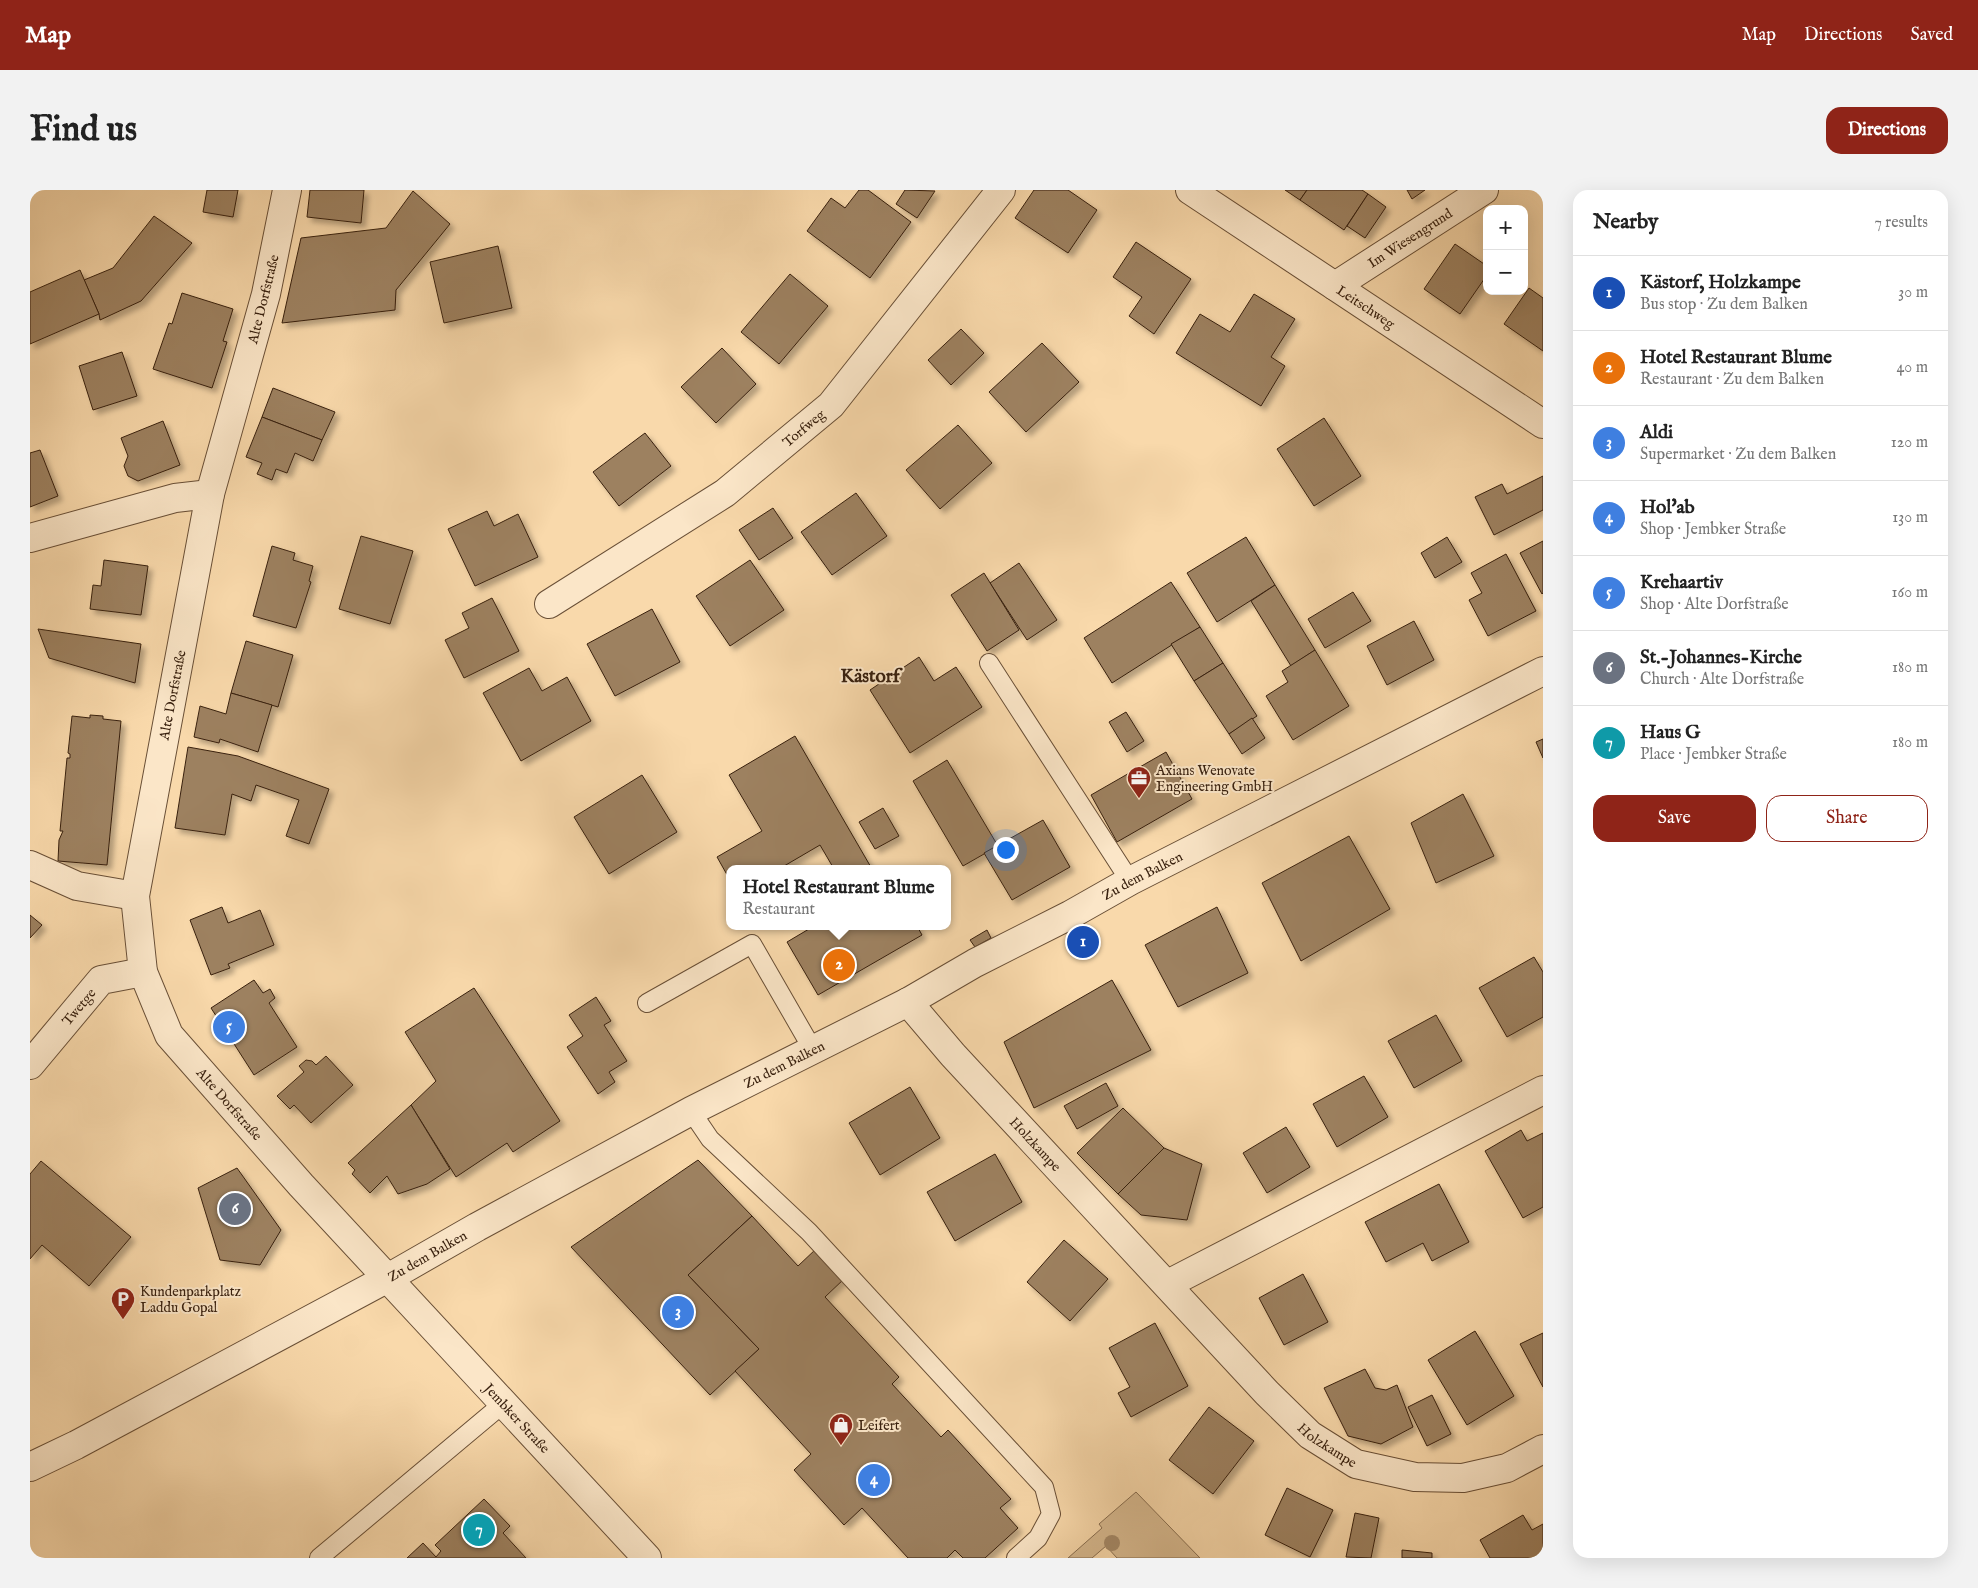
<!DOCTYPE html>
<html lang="en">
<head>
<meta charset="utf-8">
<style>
	body { margin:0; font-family:"IM FELL English",serif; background:#f2f2f2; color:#222 }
	.controls { position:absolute; right:15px; top:15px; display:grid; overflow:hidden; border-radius:10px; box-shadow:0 5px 20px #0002 }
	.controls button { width:45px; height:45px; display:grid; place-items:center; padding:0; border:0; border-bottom:1px solid #e0e0e0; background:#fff; color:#222; font:25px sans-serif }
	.you { position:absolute; left:975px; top:659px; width:18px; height:18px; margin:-12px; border:4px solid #fff; border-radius:50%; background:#1a73e8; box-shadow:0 0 0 8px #1a73e833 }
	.badge { display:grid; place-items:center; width:32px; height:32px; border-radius:50%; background:#8f2418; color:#fff; font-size:16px; font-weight:700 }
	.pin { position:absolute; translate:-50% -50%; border:2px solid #fff; box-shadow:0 1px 5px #0006 }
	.popup { position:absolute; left:696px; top:675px; width:225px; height:65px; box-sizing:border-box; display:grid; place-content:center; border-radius:10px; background:#fff; filter:drop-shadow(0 1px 4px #0005); font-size:16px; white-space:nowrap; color:#767676 }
	.popup b { font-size:19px; color:#222 }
	.popup::after { content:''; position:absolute; left:50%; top:100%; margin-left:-10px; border:10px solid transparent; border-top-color:#fff }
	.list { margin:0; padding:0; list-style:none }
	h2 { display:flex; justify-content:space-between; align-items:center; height:65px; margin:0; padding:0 20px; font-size:21px }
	h2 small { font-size:16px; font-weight:400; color:#767676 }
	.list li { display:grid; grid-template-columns:32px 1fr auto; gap:15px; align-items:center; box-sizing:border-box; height:75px; padding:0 20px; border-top:1px solid #e0e0e0 }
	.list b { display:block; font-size:19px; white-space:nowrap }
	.list p { margin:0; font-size:16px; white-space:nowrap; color:#767676 }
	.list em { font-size:16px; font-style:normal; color:#767676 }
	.actions { display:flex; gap:10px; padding:15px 20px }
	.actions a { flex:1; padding:11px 0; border:1px solid #8f2418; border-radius:15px; text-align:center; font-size:18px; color:#8f2418 }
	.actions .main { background:#8f2418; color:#fff }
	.map { position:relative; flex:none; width:1513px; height:1368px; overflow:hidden; border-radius:15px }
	header { display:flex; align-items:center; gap:30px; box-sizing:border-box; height:70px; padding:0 25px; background:#8f2418; color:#fff }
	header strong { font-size:24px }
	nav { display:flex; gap:28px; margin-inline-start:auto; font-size:18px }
	.intro { display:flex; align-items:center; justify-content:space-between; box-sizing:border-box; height:120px; padding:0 30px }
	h1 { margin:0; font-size:35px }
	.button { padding:12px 22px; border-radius:15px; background:#8f2418; color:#fff; font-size:18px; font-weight:700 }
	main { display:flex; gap:30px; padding:0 30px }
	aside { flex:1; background:#fff; border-radius:15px; box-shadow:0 5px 20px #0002 }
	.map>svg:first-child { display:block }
	.green { fill:#d8ba90; stroke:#886e50 }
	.building { fill:#9d8160; stroke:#39210f; filter:url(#shadow) }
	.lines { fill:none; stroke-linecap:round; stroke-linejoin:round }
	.lane-casing { stroke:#694f36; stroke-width:20 }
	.street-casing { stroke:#694f36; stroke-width:30 }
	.lane { stroke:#fbe6c8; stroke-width:18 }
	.street { stroke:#fbe6c8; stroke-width:28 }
	.tree { fill:#a58967 }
	.labels { text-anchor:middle; stroke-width:4; stroke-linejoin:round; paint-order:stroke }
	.street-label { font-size:14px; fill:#39210f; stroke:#fbe6c8 }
	.poi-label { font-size:14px; fill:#39210f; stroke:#fbe6c8; text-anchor:start }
	.district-label { font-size:19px; font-weight:bold; fill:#39210f; stroke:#fbe6c8 }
</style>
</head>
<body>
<header>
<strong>Map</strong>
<nav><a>Map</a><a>Directions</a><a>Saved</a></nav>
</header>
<div class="intro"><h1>Find us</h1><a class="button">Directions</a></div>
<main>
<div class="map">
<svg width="1513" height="1368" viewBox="0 0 1513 1368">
	<defs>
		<filter id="shadow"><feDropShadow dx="4.5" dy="4.5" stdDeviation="2.5" flood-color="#0004"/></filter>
	</defs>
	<rect width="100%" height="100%" fill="#f9d9ab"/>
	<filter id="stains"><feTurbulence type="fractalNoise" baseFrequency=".004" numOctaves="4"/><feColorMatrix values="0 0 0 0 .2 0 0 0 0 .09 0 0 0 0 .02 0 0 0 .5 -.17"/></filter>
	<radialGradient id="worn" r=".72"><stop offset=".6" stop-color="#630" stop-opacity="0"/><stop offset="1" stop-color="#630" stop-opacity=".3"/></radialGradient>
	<polygon class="green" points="1106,1302 1170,1368 1087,1368 1076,1356 1062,1368 1038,1368 1072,1338 1069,1334"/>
	<g class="building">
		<polygon points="177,0 208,0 203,27 173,22"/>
		<polygon points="280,0 334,0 331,33 277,27"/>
		<polygon points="829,0 838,0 881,32 840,88 777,41 801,8 815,18"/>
		<polygon points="875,0 905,1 887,28 866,14"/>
		<polygon points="1004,0 1038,0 1067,20 1038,63 985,28"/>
		<polygon points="1255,0 1277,0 1270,10"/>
		<polygon points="1277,0 1332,0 1338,4 1314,40 1270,10"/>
		<polygon points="1377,0 1395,0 1382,9"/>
		<polygon points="383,1 420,34 366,100 365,120 252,133 271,48 356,38"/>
		<polygon points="1338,4 1356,17 1335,48 1317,36"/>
		<polygon points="124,26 162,53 111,111 70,130 69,124 54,90 83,78"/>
		<polygon points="1106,52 1161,89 1124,144 1099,126 1112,107 1083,87"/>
		<polygon points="1425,54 1457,76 1457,85 1430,124 1394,99"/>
		<polygon points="468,56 482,118 414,133 400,72"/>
		<polygon points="50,80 69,124 0,154 0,102"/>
		<polygon points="760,84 798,116 749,174 711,142"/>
		<polygon points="1499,98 1513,108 1513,161 1474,134"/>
		<polygon points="152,103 203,119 193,151 197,152 182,198 123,179 139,133 142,134"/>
		<polygon points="1224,104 1265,129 1241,167 1255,176 1231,216 1146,163 1170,124 1200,142"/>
		<polygon points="931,139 954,163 921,195 898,170"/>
		<polygon points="1012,153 1049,192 996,242 959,202"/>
		<polygon points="692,158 726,194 686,233 651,197"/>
		<polygon points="92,162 107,206 63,220 49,176"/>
		<polygon points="243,198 305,222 292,250 232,227"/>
		<polygon points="232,227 292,250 283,271 265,263 257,283 246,279 242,290 227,284 232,273 216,267"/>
		<polygon points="1294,228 1331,286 1284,316 1247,259"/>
		<polygon points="133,231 150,275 108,291 98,286 94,276 98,266 91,248"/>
		<polygon points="928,235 962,273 910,319 876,280"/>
		<polygon points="615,243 641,276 589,316 563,282"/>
		<polygon points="10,260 28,306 0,317 0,263"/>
		<polygon points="1513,286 1513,320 1464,345 1445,307 1472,294 1477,304"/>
		<polygon points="826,303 857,346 802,385 771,342"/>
		<polygon points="743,318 763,348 729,370 709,340"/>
		<polygon points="457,321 464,336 488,324 508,367 445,396 418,339"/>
		<polygon points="331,346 383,361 360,434 309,419"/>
		<polygon points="1216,347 1245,395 1187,432 1157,383"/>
		<polygon points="1417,347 1432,372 1405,388 1391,363"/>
		<polygon points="1513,351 1513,403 1512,404 1490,363"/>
		<polygon points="242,356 265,363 263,370 283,376 279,391 281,392 266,438 223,426"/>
		<polygon points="1476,364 1506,421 1458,446 1439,410 1452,403 1441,383"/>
		<polygon points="74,370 118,376 111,425 60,419 63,395 71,396"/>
		<polygon points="720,370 754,420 700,456 666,406"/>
		<polygon points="989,373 1027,430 997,450 960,393"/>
		<polygon points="954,383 989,440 957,461 921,405"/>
		<polygon points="1141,392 1170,437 1082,493 1054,448"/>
		<polygon points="1245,395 1285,460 1261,476 1221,411"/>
		<polygon points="1323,402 1341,431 1295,458 1278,429"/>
		<polygon points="462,408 489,461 434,488 415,450 439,438 432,423"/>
		<polygon points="622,419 650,472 585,506 557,454"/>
		<polygon points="1384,431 1404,470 1357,495 1337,456"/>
		<polygon points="1170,437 1193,473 1164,491 1141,454"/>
		<polygon points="8,439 111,454 105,493 19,468"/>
		<polygon points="216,451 263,465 248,517 201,503"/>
		<polygon points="1285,460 1319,516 1263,550 1236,506 1258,492 1252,481"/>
		<polygon points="889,467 904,491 926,477 952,517 880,563 840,500"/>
		<polygon points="1193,473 1227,526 1199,544 1164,491"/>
		<polygon points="499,478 512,501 537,487 561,531 491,571 453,503"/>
		<polygon points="201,503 242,515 228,562 190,549 189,553 164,547 170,516 196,524"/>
		<polygon points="1096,522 1114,551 1097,562 1079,532"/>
		<polygon points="60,525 73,526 73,529 91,531 77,675 28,671 29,650 33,641 30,641 37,568 40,568 40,564 38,563 42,526 60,528"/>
		<polygon points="1222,528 1235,548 1212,564 1199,544"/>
		<polygon points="765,546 842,679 804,679 790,655 749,679 700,679 700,690 687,667 732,641 699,585"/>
		<polygon points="1513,549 1513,568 1506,552"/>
		<polygon points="158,557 208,566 299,599 279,654 256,646 269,610 226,595 221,611 202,604 195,645 145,638"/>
		<polygon points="1136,562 1162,609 1087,652 1061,605"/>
		<polygon points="917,570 968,656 933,676 883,591"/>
		<polygon points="612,585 647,642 579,684 544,627"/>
		<polygon points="1433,604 1464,666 1406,693 1381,633"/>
		<polygon points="853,618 869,646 845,659 829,632"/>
		<polygon points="1013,630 1040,677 982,710 954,663"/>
		<polygon points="1319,646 1360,719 1271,771 1232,693"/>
		<polygon points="192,717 198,733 230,720 244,755 198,774 200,778 181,785 160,730"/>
		<polygon points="1187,717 1218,783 1148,817 1115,755"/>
		<polygon points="0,725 12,735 0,748"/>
		<polygon points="784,736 887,736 892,745 788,805 757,752"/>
		<polygon points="957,740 961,748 945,757 940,750"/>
		<polygon points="1504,767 1513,782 1513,827 1477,847 1449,798"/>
		<polygon points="224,790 233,803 240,799 245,808 239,813 267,857 224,885 181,818"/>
		<polygon points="1082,790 1121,860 1004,918 974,852"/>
		<polygon points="444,798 530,931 483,962 477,953 426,987 381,915 406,891 375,842"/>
		<polygon points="566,807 581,831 574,835 597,871 579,882 585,892 568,904 537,857 553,846 539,825"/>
		<polygon points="1406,825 1432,871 1384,898 1358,851"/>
		<polygon points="296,866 323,895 281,933 264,915 260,919 247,906 274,882 269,876 276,870 282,871 286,875"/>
		<polygon points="1334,886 1358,927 1307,957 1283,914"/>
		<polygon points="1076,893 1088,916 1047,939 1034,916"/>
		<polygon points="880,897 910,948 850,985 819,933"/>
		<polygon points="381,915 420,979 397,994 368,1004 357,986 340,1003 322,984 325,980 318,973"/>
		<polygon points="1093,918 1134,958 1088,1004 1047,963"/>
		<polygon points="1256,937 1280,977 1237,1003 1213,963"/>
		<polygon points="1491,940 1497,951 1513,943 1513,1017 1493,1028 1455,961"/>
		<polygon points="1134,958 1172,974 1157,1030 1111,1025 1088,1004"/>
		<polygon points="965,964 992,1012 925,1051 897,1002"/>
		<polygon points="668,970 722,1026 658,1085 729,1159 680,1205 541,1057"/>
		<polygon points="11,971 101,1047 59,1096 12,1055 0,1069 0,984"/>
		<polygon points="207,978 251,1040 230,1075 190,1070 168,998"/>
		<polygon points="1409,994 1439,1052 1402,1071 1393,1053 1356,1072 1335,1032"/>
		<polygon points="722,1026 768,1076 787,1058 815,1088 795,1107 869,1187 862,1194 911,1247 918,1240 981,1309 970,1318 988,1338 955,1368 933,1368 925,1360 917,1368 878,1368 832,1318 814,1335 764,1280 781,1264 705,1181 729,1159 658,1085"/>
		<polygon points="1034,1050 1078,1089 1040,1131 997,1092"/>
		<polygon points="1273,1084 1298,1132 1254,1155 1229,1108"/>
		<polygon points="1125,1133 1158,1196 1101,1227 1088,1203 1100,1197 1079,1158"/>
		<polygon points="1445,1141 1484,1206 1437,1235 1398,1170"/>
		<polygon points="1513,1143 1513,1197 1490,1154"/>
		<polygon points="1335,1179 1345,1198 1356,1200 1367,1195 1383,1237 1351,1254 1318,1246 1294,1198"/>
		<polygon points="1402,1205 1421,1244 1397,1256 1378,1217"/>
		<polygon points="1179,1217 1224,1251 1183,1304 1139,1270"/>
		<polygon points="1257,1298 1303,1320 1280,1367 1235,1345"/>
		<polygon points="454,1309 480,1336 473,1343 496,1368 377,1368 393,1353 406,1367 411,1361 405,1355"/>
		<polygon points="1325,1323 1349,1328 1341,1368 1316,1367"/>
		<polygon points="1493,1325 1502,1340 1513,1334 1513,1368 1460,1368 1450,1350"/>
		<polygon points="1372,1360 1402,1363 1402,1368 1372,1368"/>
	</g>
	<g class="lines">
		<g class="lane-casing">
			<g id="lane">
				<polyline points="959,473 1100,691"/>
				<polyline points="617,813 722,754 783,860"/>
				<polyline points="661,921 680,949 779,1042 1014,1297 1021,1324 1008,1348 986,1368"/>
				<polyline points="289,1368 474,1213"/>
			</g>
		</g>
		<g class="street-casing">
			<g id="street">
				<path id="s1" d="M 257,0 L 236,104 L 180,304 L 105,706 L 113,782 L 139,845 L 271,995 L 617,1368"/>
				<path id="s2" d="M 1160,0 L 1513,234"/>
				<path id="s3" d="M 1305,96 L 1454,0"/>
				<polyline points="0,348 145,308 180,304"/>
				<path id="s4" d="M 519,414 L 695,303 L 801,215 L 971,0"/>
				<polyline points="0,675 47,696 105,706"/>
				<path id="s5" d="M 878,812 L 923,865 L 1237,1203 L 1280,1245 L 1326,1274 L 1385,1287 L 1433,1288 L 1477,1278 L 1513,1259"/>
				<path id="s6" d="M 0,875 L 71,790 L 113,782"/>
				<polyline points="1138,1094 1513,900"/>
				<path id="s7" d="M 0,1277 L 46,1255 L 358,1088 L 447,1037 L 661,921 L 878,812 L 945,773 L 1040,725 L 1100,691 L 1513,481"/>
			</g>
		</g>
		<use href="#lane" class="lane"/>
		<use href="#street" class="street"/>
	</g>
	<circle class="tree" cx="1082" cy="1353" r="8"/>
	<defs>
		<g id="office-pin" transform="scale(1.25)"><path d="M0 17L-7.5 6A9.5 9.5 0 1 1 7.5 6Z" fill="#8f2418" stroke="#fbe6c8"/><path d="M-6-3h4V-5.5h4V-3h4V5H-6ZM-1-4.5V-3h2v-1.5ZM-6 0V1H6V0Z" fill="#fff"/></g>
		<g id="parking-pin" transform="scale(1.25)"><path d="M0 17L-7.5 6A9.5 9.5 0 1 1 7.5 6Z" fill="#8f2418" stroke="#fbe6c8"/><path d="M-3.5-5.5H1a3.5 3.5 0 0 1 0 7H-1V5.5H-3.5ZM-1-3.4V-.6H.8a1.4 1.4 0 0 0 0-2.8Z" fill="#fff"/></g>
		<g id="shop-pin" transform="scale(1.25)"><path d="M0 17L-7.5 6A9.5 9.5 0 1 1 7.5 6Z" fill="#8f2418" stroke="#fbe6c8"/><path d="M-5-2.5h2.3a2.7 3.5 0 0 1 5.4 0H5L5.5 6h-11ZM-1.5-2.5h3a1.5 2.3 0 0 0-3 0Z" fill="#fff"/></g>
	</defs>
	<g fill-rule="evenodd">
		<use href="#office-pin" x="1109" y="588"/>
		<use href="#parking-pin" x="93" y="1109"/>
		<use href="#shop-pin" x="811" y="1235"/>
	</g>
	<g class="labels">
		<g class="street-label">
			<text dy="5" stroke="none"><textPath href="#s3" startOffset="89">Im Wiesengrund</textPath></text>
			<text transform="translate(233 109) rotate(-76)" y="5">Alte Dorfstraße</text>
			<text dy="5" stroke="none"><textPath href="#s2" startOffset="211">Leitschweg</textPath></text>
			<text dy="5" stroke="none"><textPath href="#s4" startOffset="310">Torfweg</textPath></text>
			<text transform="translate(142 505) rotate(-79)" y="5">Alte Dorfstraße</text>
			<text dy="5" stroke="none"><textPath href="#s7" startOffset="1260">Zu dem Balken</textPath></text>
			<text dy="5" stroke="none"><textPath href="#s6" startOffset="76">Twetge</textPath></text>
			<text dy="5" stroke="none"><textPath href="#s7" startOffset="855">Zu dem Balken</textPath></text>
			<text dy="5" stroke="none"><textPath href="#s1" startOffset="959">Alte Dorfstraße</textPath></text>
			<text dy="5" stroke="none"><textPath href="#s5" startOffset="191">Holzkampe</textPath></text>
			<text dy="5" stroke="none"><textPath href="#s7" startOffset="450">Zu dem Balken</textPath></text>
			<text dy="5" stroke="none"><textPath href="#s1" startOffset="1385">Jembker Straße</textPath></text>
			<text dy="5" stroke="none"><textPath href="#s5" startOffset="611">Holzkampe</textPath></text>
		</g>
		<g class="poi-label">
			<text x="1126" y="585">Axians Wenovate<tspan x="1126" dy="16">Engineering GmbH</tspan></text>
			<text x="110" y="1106">Kundenparkplatz<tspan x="110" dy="16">Laddu Gopal</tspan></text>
			<text x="828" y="1240">Leifert</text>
		</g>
		<g class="district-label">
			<text x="840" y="492">Kästorf</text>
		</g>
	</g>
	<rect width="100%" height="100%" filter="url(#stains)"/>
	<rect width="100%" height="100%" fill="url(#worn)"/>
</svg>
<div class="controls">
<button>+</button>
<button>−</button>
</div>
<div class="you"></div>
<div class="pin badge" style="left:1053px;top:752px;background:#1a4fb4">1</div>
<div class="pin badge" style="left:809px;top:775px;background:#e8710a">2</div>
<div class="popup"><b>Hotel Restaurant Blume</b>Restaurant</div>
<div class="pin badge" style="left:648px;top:1122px;background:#3f7fe0">3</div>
<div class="pin badge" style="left:844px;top:1290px;background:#3f7fe0">4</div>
<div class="pin badge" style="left:199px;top:837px;background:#3f7fe0">5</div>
<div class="pin badge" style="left:205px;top:1019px;background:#6b7280">6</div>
<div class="pin badge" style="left:449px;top:1340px;background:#0f9aa8">7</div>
</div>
<aside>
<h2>Nearby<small>7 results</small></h2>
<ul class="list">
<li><span class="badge" style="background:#1a4fb4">1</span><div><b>Kästorf, Holzkampe</b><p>Bus stop · Zu dem Balken</p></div><em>30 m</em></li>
<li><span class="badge" style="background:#e8710a">2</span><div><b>Hotel Restaurant Blume</b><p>Restaurant · Zu dem Balken</p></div><em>40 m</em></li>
<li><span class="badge" style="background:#3f7fe0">3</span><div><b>Aldi</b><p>Supermarket · Zu dem Balken</p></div><em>120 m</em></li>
<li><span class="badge" style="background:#3f7fe0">4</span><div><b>Hol'ab</b><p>Shop · Jembker Straße</p></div><em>130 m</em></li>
<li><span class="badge" style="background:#3f7fe0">5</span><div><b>Krehaartiv</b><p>Shop · Alte Dorfstraße</p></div><em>160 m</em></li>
<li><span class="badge" style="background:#6b7280">6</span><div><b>St.-Johannes-Kirche</b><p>Church · Alte Dorfstraße</p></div><em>180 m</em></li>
<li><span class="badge" style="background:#0f9aa8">7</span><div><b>Haus G</b><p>Place · Jembker Straße</p></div><em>180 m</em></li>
</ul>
<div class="actions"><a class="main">Save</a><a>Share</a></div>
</aside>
</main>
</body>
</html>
